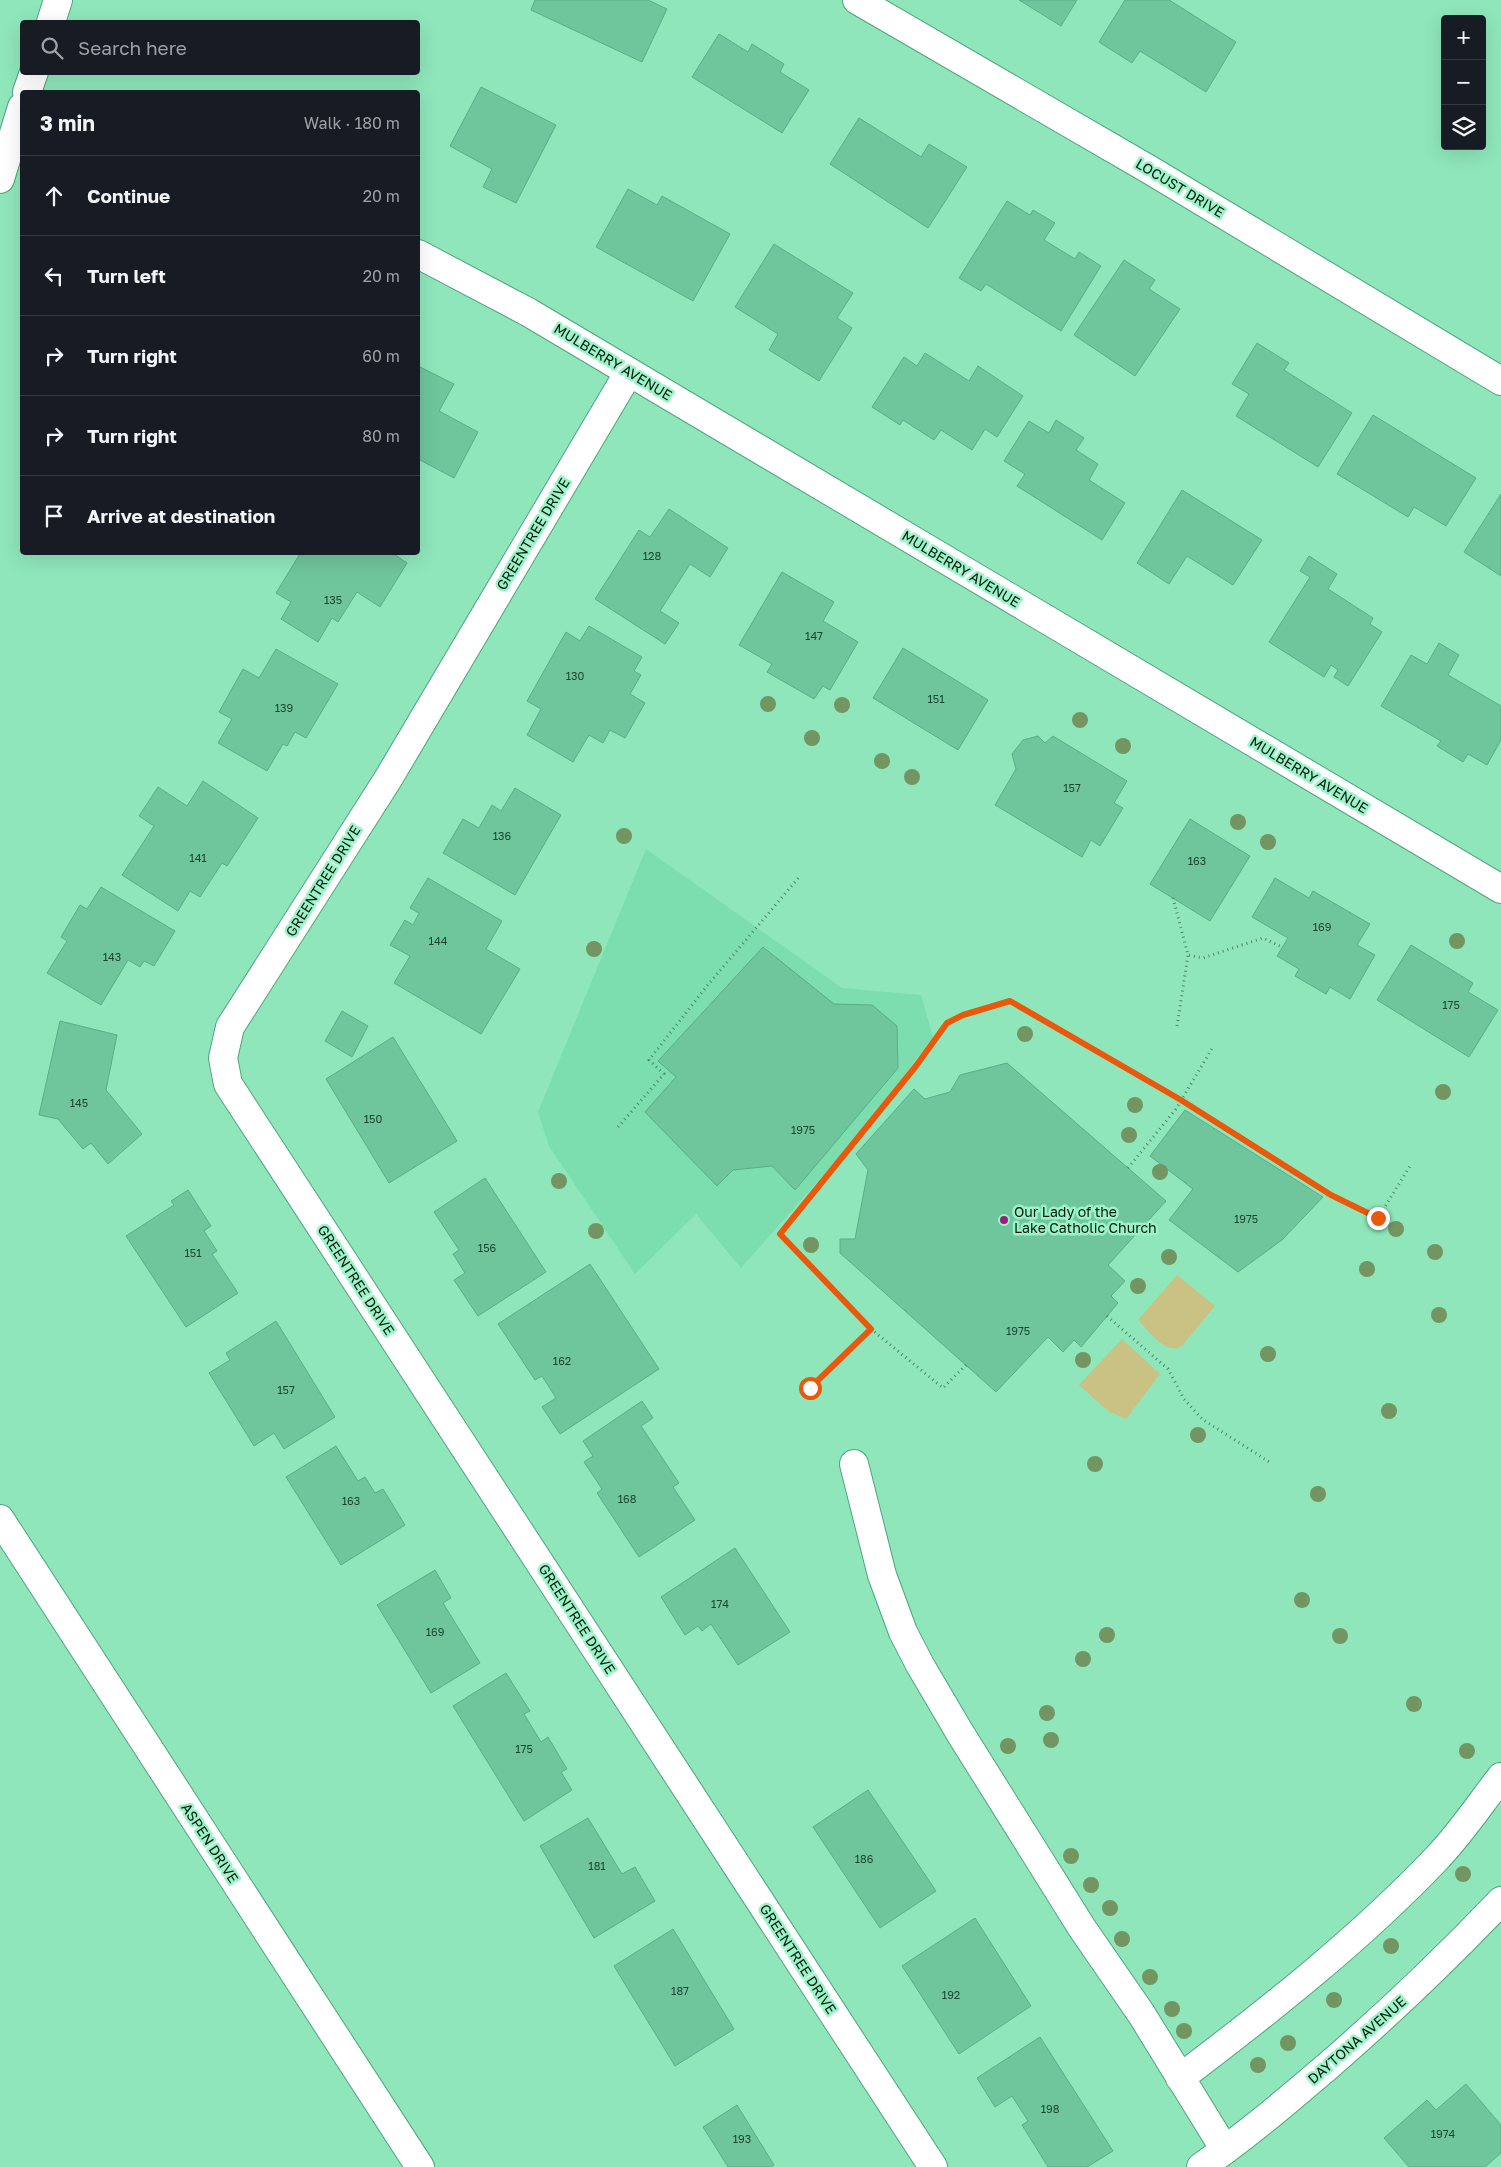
<!DOCTYPE html>
<html lang="en">
<head>
<meta charset="utf-8">
<style>
	body { margin:0; font-family:"Golos Text",sans-serif; background:#242831; color:#f1f3f6 }
	.controls { position:absolute; right:15px; top:15px; display:grid; overflow:hidden; border-radius:5px; box-shadow:0 5px 20px #0002 }
	.controls button { width:45px; height:45px; display:grid; place-items:center; padding:0; border:0; border-bottom:1px solid #363941; background:#171b24; color:#f1f3f6; font:25px sans-serif }
	.stop { position:absolute; width:15px; height:15px; margin:-11px; border:4px solid #ea580c; border-radius:50%; background:#fff }
	.stop.end { background:#ea580c; border-color:#fff; box-shadow:0 1px 5px #0008 }
	.list { margin:0; padding:0; list-style:none }
	h2 { display:flex; justify-content:space-between; align-items:center; height:65px; margin:0; padding:0 20px; font-size:21px }
	h2 small { font-size:16px; font-weight:400; color:#9ea1a6 }
	.list li { display:grid; grid-template-columns:32px 1fr auto; gap:15px; align-items:center; box-sizing:border-box; height:80px; padding:0 20px; border-top:1px solid #363941 }
	.list b { display:block; font-size:19px; white-space:nowrap }
	.list em { font-size:16px; font-style:normal; color:#9ea1a6 }
	.icon { flex:none; width:28px; height:28px; fill:none; stroke:currentColor; stroke-width:2; stroke-linecap:round; stroke-linejoin:round }
	.map { position:relative; flex:none; width:1501px; height:2167px; overflow:hidden }
	.search { position:absolute; background:#171b24; box-shadow:0 5px 20px #0002; left:20px; top:20px; width:400px; height:55px; display:flex; align-items:center; gap:12px; box-sizing:border-box; padding:0 18px; border-radius:5px; color:#9ea1a6; font-size:19px }
	.panel { position:absolute; background:#171b24; box-shadow:0 5px 20px #0002; left:20px; top:90px; width:400px; height:465px; border-radius:5px }
	.map>svg:first-child { display:block }
	.built { fill:#7cddae }
	.green { fill:#cac282 }
	.building { fill:#6fc59c; stroke:#58af86 }
	.lines { fill:none; stroke-linecap:round; stroke-linejoin:round }
	.minor-casing { stroke:#4ea57d; stroke-width:30 }
	.path { stroke:#4c876b; stroke-width:3; stroke-dasharray:1 4; stroke-linecap:butt }
	.minor { stroke:#fff; stroke-width:28 }
	.tree { fill:#729562 }
	.route { stroke:#ea580c; stroke-width:6 }
	.poi-dot { fill:#981e77; stroke:#9cf3c7; stroke-width:2 }
	.labels { text-anchor:middle; stroke-width:5; stroke-linejoin:round; paint-order:stroke }
	.number-label { font-size:11px; fill:#1c4633 }
	.street-label { font-size:14px; fill:#011b10; stroke:#9cf3c7 }
	.poi-label { font-size:14px; fill:#011b10; stroke:#9cf3c7; text-anchor:start }
</style>
</head>
<body>
<div class="map">
<svg width="1501" height="2167" viewBox="0 0 1501 2167">
	<rect width="100%" height="100%" fill="#8fe6bb"/>
	<polygon class="built" points="646,849 842,988 921,995 933,1037 864,1129 741,1268 696,1214 635,1274 549,1146 538,1112"/>
	<g class="green">
		<path d="M 1177,1275 L 1215,1306 L 1181,1347 C 1164,1354 1148,1330 1138,1320 Z"/>
		<polygon points="1122,1339 1160,1374 1126,1419 1108,1411 1079,1385"/>
	</g>
	<g class="building">
		<polygon points="535,0 648,0 667,9 642,62 531,10"/>
		<polygon points="1019,0 1077,0 1061,26"/>
		<polygon points="1125,0 1169,0 1236,42 1206,92 1140,51 1132,63 1099,42"/>
		<polygon points="719,34 748,52 752,44 784,64 780,72 809,90 782,133 692,77"/>
		<polygon points="481,87 556,125 516,203 483,187 492,169 450,146"/>
		<polygon points="859,118 921,157 929,144 967,167 928,228 830,164"/>
		<polygon points="628,189 657,205 662,196 730,234 693,301 596,247"/>
		<polygon points="1007,201 1030,215 1033,210 1055,223 1044,240 1075,259 1079,252 1101,266 1061,331 986,284 981,291 959,278"/>
		<polygon points="774,244 853,293 837,318 852,328 819,381 769,350 778,334 735,307"/>
		<polygon points="1124,260 1155,280 1149,289 1180,309 1135,376 1074,335"/>
		<polygon points="1257,343 1289,363 1284,370 1352,413 1318,467 1236,416 1249,394 1232,384"/>
		<polygon points="925,353 969,381 978,366 1023,396 997,437 985,429 972,450 941,430 934,440 903,420 900,425 872,407 904,357 917,366"/>
		<polygon points="418,366 454,384 439,411 478,432 454,478 418,459"/>
		<polygon points="1373,415 1476,478 1446,526 1414,507 1408,517 1337,474"/>
		<polygon points="1056,420 1084,438 1076,450 1098,464 1089,480 1125,503 1102,540 1017,486 1025,474 1004,461 1029,421 1049,433"/>
		<polygon points="1182,490 1262,540 1233,585 1187,556 1169,584 1137,563"/>
		<polygon points="1501,494 1501,576 1464,552"/>
		<polygon points="669,509 728,548 710,577 690,564 660,611 679,623 665,644 595,599 639,530 650,537"/>
		<polygon points="301,552 391,552 407,563 380,607 357,592 338,622 332,618 318,642 281,619 291,602 276,593"/>
		<polygon points="1309,556 1337,574 1328,589 1373,618 1370,624 1382,632 1348,686 1334,677 1338,670 1331,665 1324,677 1269,642 1310,577 1300,571"/>
		<polygon points="782,572 834,602 823,621 858,642 830,690 823,686 814,699 767,672 772,664 739,645"/>
		<polygon points="589,626 642,657 634,671 641,675 630,694 645,703 625,738 610,730 603,743 589,735 573,762 527,735 541,709 527,701 566,632 580,641"/>
		<polygon points="1439,643 1459,655 1448,675 1501,706 1501,740 1487,765 1468,754 1463,762 1437,746 1441,741 1381,706 1411,655 1427,664"/>
		<polygon points="903,648 988,700 958,750 873,698"/>
		<polygon points="276,649 338,684 306,738 295,732 287,746 283,744 267,771 218,743 232,719 219,712 243,669 259,678"/>
		<polygon points="1038,736 1045,743 1053,736 1127,781 1114,803 1123,808 1100,846 1091,840 1082,857 995,805 1016,769 1012,754 1023,740"/>
		<polygon points="203,781 258,818 227,866 222,863 200,897 190,891 178,911 122,875 154,826 139,816 158,787 187,806"/>
		<polygon points="515,788 561,815 515,895 443,853 463,819 479,828 492,805 501,811"/>
		<polygon points="1190,819 1250,856 1210,921 1150,884"/>
		<polygon points="428,878 502,921 486,949 520,969 481,1034 394,983 410,956 390,945 405,920 413,925 419,913 410,908"/>
		<polygon points="1275,878 1309,898 1313,891 1370,924 1357,945 1375,955 1350,999 1330,987 1326,994 1295,976 1299,969 1277,956 1288,938 1252,917"/>
		<polygon points="101,887 175,931 154,966 144,961 140,967 128,960 101,1005 47,973 67,941 61,937 80,905 87,909"/>
		<polygon points="1411,945 1473,983 1468,992 1498,1010 1469,1057 1377,1000"/>
		<polygon points="763,947 834,1004 872,1005 897,1026 898,1068 795,1190 772,1166 733,1170 717,1186 645,1112 676,1077 658,1061"/>
		<polygon points="342,1011 368,1026 352,1057 325,1041"/>
		<polygon points="60,1021 117,1035 106,1090 142,1134 108,1164 91,1143 83,1149 58,1119 39,1115"/>
		<polygon points="393,1037 457,1141 389,1183 326,1079"/>
		<polygon points="1007,1063 1166,1201 1108,1265 1125,1281 1111,1296 1118,1303 1081,1347 1074,1340 1063,1352 1048,1337 996,1392 840,1253 840,1239 855,1239 868,1170 856,1154 914,1089 925,1099 950,1092 960,1075"/>
		<polygon points="1185,1110 1323,1197 1282,1240 1238,1272 1169,1220 1193,1189 1150,1156"/>
		<polygon points="485,1178 546,1272 478,1316 454,1280 465,1273 453,1254 459,1250 434,1212"/>
		<polygon points="188,1190 211,1226 204,1231 217,1251 212,1254 238,1293 186,1327 126,1236 174,1205 171,1201"/>
		<polygon points="590,1264 659,1369 560,1434 542,1407 556,1398 542,1376 535,1380 498,1324"/>
		<polygon points="276,1321 335,1417 284,1449 274,1433 254,1446 209,1373 230,1360 226,1353"/>
		<polygon points="642,1401 653,1418 641,1426 679,1483 673,1487 695,1520 639,1557 597,1493 602,1489 584,1462 593,1456 583,1441"/>
		<polygon points="336,1446 358,1481 365,1477 375,1493 383,1489 405,1525 341,1565 286,1477"/>
		<polygon points="735,1548 790,1632 738,1665 711,1624 702,1631 698,1626 685,1635 661,1597"/>
		<polygon points="435,1570 451,1598 443,1603 480,1663 431,1693 377,1605"/>
		<polygon points="506,1673 530,1711 524,1714 541,1742 548,1737 567,1769 561,1772 572,1790 524,1821 453,1706"/>
		<polygon points="868,1790 936,1891 880,1928 813,1827"/>
		<polygon points="588,1818 622,1874 635,1867 655,1901 594,1938 540,1846"/>
		<polygon points="975,1918 1031,2006 959,2054 902,1966"/>
		<polygon points="673,1929 734,2029 675,2066 614,1966"/>
		<polygon points="1040,2037 1113,2151 1087,2167 1048,2167 1022,2125 1028,2121 1012,2096 995,2107 977,2078"/>
		<polygon points="1466,2084 1501,2125 1501,2153 1485,2167 1409,2167 1384,2138 1427,2100 1436,2110"/>
		<polygon points="737,2105 774,2165 771,2167 728,2167 703,2127"/>
	</g>
	<g class="lines">
		<g class="minor-casing">
			<g id="minor">
				<polyline points="857,0 1150,170 1501,381"/>
				<polyline points="51,22 58,0"/>
				<polyline points="27,92 34,72"/>
				<polyline points="0,179 22,107"/>
				<polyline points="418,254 528,312 1501,889"/>
				<polyline points="629,372 388,779 230,1027 223,1058 228,1084 933,2167"/>
				<polyline points="854,1464 882,1575 903,1632 920,1665 960,1733 1082,1928 1142,2015 1225,2150"/>
				<polyline points="0,1519 420,2167"/>
				<path d="M 1180,2078 C 1270,2010 1360,1939 1437,1858 C 1461,1833 1480,1804 1501,1777"/>
				<path d="M 1201,2167 C 1246,2136 1287,2101 1328,2066 C 1389,2013 1446,1959 1501,1901"/>
			</g>
		</g>
		<g class="path">
			<polyline points="1173,898 1188,955 1203,958 1263,938 1282,947"/>
			<polyline points="1177,1026 1188,955"/>
			<polyline points="618,1127 664,1074 649,1060 707,986 800,876"/>
			<polyline points="1128,1168 1176,1109 1213,1047"/>
			<polyline points="1107,1316 1168,1369 1184,1399 1202,1419 1271,1463"/>
			<polyline points="966,1365 943,1388 871,1329 780,1234 916,1066 947,1023 963,1015 1010,1001 1181,1100 1331,1195 1378,1218 1410,1166"/>
			<polyline points="810,1388 871,1329"/>
		</g>
		<use href="#minor" class="minor"/>
	</g>
	<g class="tree">
		<circle cx="768" cy="704" r="8"/>
		<circle cx="842" cy="705" r="8"/>
		<circle cx="1080" cy="720" r="8"/>
		<circle cx="812" cy="738" r="8"/>
		<circle cx="1123" cy="746" r="8"/>
		<circle cx="882" cy="761" r="8"/>
		<circle cx="912" cy="777" r="8"/>
		<circle cx="1238" cy="822" r="8"/>
		<circle cx="624" cy="836" r="8"/>
		<circle cx="1268" cy="842" r="8"/>
		<circle cx="1457" cy="941" r="8"/>
		<circle cx="594" cy="949" r="8"/>
		<circle cx="1025" cy="1034" r="8"/>
		<circle cx="1443" cy="1092" r="8"/>
		<circle cx="1135" cy="1105" r="8"/>
		<circle cx="1129" cy="1135" r="8"/>
		<circle cx="1160" cy="1172" r="8"/>
		<circle cx="559" cy="1181" r="8"/>
		<circle cx="1396" cy="1229" r="8"/>
		<circle cx="596" cy="1231" r="8"/>
		<circle cx="811" cy="1245" r="8"/>
		<circle cx="1435" cy="1252" r="8"/>
		<circle cx="1169" cy="1257" r="8"/>
		<circle cx="1367" cy="1269" r="8"/>
		<circle cx="1138" cy="1286" r="8"/>
		<circle cx="1439" cy="1315" r="8"/>
		<circle cx="1268" cy="1354" r="8"/>
		<circle cx="1083" cy="1360" r="8"/>
		<circle cx="1389" cy="1411" r="8"/>
		<circle cx="1198" cy="1435" r="8"/>
		<circle cx="1095" cy="1464" r="8"/>
		<circle cx="1318" cy="1494" r="8"/>
		<circle cx="1302" cy="1600" r="8"/>
		<circle cx="1107" cy="1635" r="8"/>
		<circle cx="1340" cy="1636" r="8"/>
		<circle cx="1083" cy="1659" r="8"/>
		<circle cx="1414" cy="1704" r="8"/>
		<circle cx="1047" cy="1713" r="8"/>
		<circle cx="1051" cy="1740" r="8"/>
		<circle cx="1008" cy="1746" r="8"/>
		<circle cx="1467" cy="1751" r="8"/>
		<circle cx="1071" cy="1856" r="8"/>
		<circle cx="1463" cy="1874" r="8"/>
		<circle cx="1091" cy="1885" r="8"/>
		<circle cx="1110" cy="1908" r="8"/>
		<circle cx="1122" cy="1939" r="8"/>
		<circle cx="1391" cy="1946" r="8"/>
		<circle cx="1150" cy="1977" r="8"/>
		<circle cx="1334" cy="2000" r="8"/>
		<circle cx="1172" cy="2009" r="8"/>
		<circle cx="1184" cy="2031" r="8"/>
		<circle cx="1288" cy="2043" r="8"/>
		<circle cx="1258" cy="2065" r="8"/>
	</g>
	<g class="lines">
		<polyline class="route" points="810,1388 871,1329 780,1234 916,1066 947,1023 963,1015 1010,1001 1181,1100 1331,1195 1378,1218"/>
	</g>
	<circle class="poi-dot" cx="1004" cy="1220" r="5"/>
	<g class="labels">
		<g class="number-label">
			<text x="652" y="560">128</text>
			<text x="333" y="604">135</text>
			<text x="814" y="640">147</text>
			<text x="575" y="680">130</text>
			<text x="936" y="703">151</text>
			<text x="284" y="712">139</text>
			<text x="1072" y="792">157</text>
			<text x="502" y="840">136</text>
			<text x="198" y="862">141</text>
			<text x="1197" y="865">163</text>
			<text x="1322" y="931">169</text>
			<text x="438" y="945">144</text>
			<text x="112" y="961">143</text>
			<text x="1451" y="1009">175</text>
			<text x="79" y="1107">145</text>
			<text x="373" y="1123">150</text>
			<text x="803" y="1134">1975</text>
			<text x="1246" y="1223">1975</text>
			<text x="487" y="1252">156</text>
			<text x="193" y="1257">151</text>
			<text x="1018" y="1335">1975</text>
			<text x="562" y="1365">162</text>
			<text x="286" y="1394">157</text>
			<text x="627" y="1503">168</text>
			<text x="351" y="1505">163</text>
			<text x="720" y="1608">174</text>
			<text x="435" y="1636">169</text>
			<text x="524" y="1753">175</text>
			<text x="864" y="1863">186</text>
			<text x="597" y="1870">181</text>
			<text x="680" y="1995">187</text>
			<text x="951" y="1999">192</text>
			<text x="1050" y="2113">198</text>
			<text x="1443" y="2138">1974</text>
			<text x="742" y="2143">193</text>
		</g>
		<g class="street-label">
			<text transform="translate(1180 188) rotate(31)" y="5">LOCUST DRIVE</text>
			<text transform="translate(613 362) rotate(31)" y="5">MULBERRY AVENUE</text>
			<text transform="translate(533 534) rotate(-59)" y="5">GREENTREE DRIVE</text>
			<text transform="translate(961 569) rotate(31)" y="5">MULBERRY AVENUE</text>
			<text transform="translate(1309 775) rotate(31)" y="5">MULBERRY AVENUE</text>
			<text transform="translate(323 881) rotate(-58)" y="5">GREENTREE DRIVE</text>
			<text transform="translate(356 1280) rotate(57)" y="5">GREENTREE DRIVE</text>
			<text transform="translate(577 1619) rotate(57)" y="5">GREENTREE DRIVE</text>
			<text transform="translate(210 1843) rotate(57)" y="5">ASPEN DRIVE</text>
			<text transform="translate(798 1959) rotate(57)" y="5">GREENTREE DRIVE</text>
			<text transform="translate(1357 2040) rotate(-41)" y="5">DAYTONA AVENUE</text>
		</g>
		<g class="poi-label">
			<text x="1014" y="1217">Our Lady of the<tspan x="1014" dy="16">Lake Catholic Church</tspan></text>
		</g>
	</g>
</svg>
<div class="controls">
<button>+</button>
<button>−</button>
<button><svg class="icon" aria-label="layers" viewBox="0 0 24 24"><path d="M12 4l9 5-9 5-9-5zM3 14l9 5 9-5"/></svg></button>
</div>
<div class="stop" style="left:810px;top:1388px"></div>
<div class="stop end" style="left:1378px;top:1218px"></div>
<div class="search"><svg class="icon" aria-label="search" viewBox="0 0 24 24"><circle cx="10" cy="10" r="6"/><path d="M15 15l6 6"/></svg>Search here</div>
<section class="panel">
<h2>3 min<small>Walk · 180 m</small></h2>
<ul class="list">
<li><svg class="icon" aria-label="ahead" viewBox="0 0 24 24"><path d="M12 20V5M6 11l6-6 6 6"/></svg><div><b>Continue</b></div><em>20 m</em></li>
<li><svg class="icon" aria-label="left" viewBox="0 0 24 24"><path d="M17 20v-9H6M10 6l-5 5 5 5"/></svg><div><b>Turn left</b></div><em>20 m</em></li>
<li><svg class="icon" aria-label="right" viewBox="0 0 24 24"><path d="M7 20v-9h11M14 6l5 5-5 5"/></svg><div><b>Turn right</b></div><em>60 m</em></li>
<li><svg class="icon" aria-label="right" viewBox="0 0 24 24"><path d="M7 20v-9h11M14 6l5 5-5 5"/></svg><div><b>Turn right</b></div><em>80 m</em></li>
<li><svg class="icon" aria-label="arrive" viewBox="0 0 24 24"><path d="M6 21V4h12l-3 4 3 4H6"/></svg><div><b>Arrive at destination</b></div></li>
</ul>
</section>
</div>
</body>
</html>
